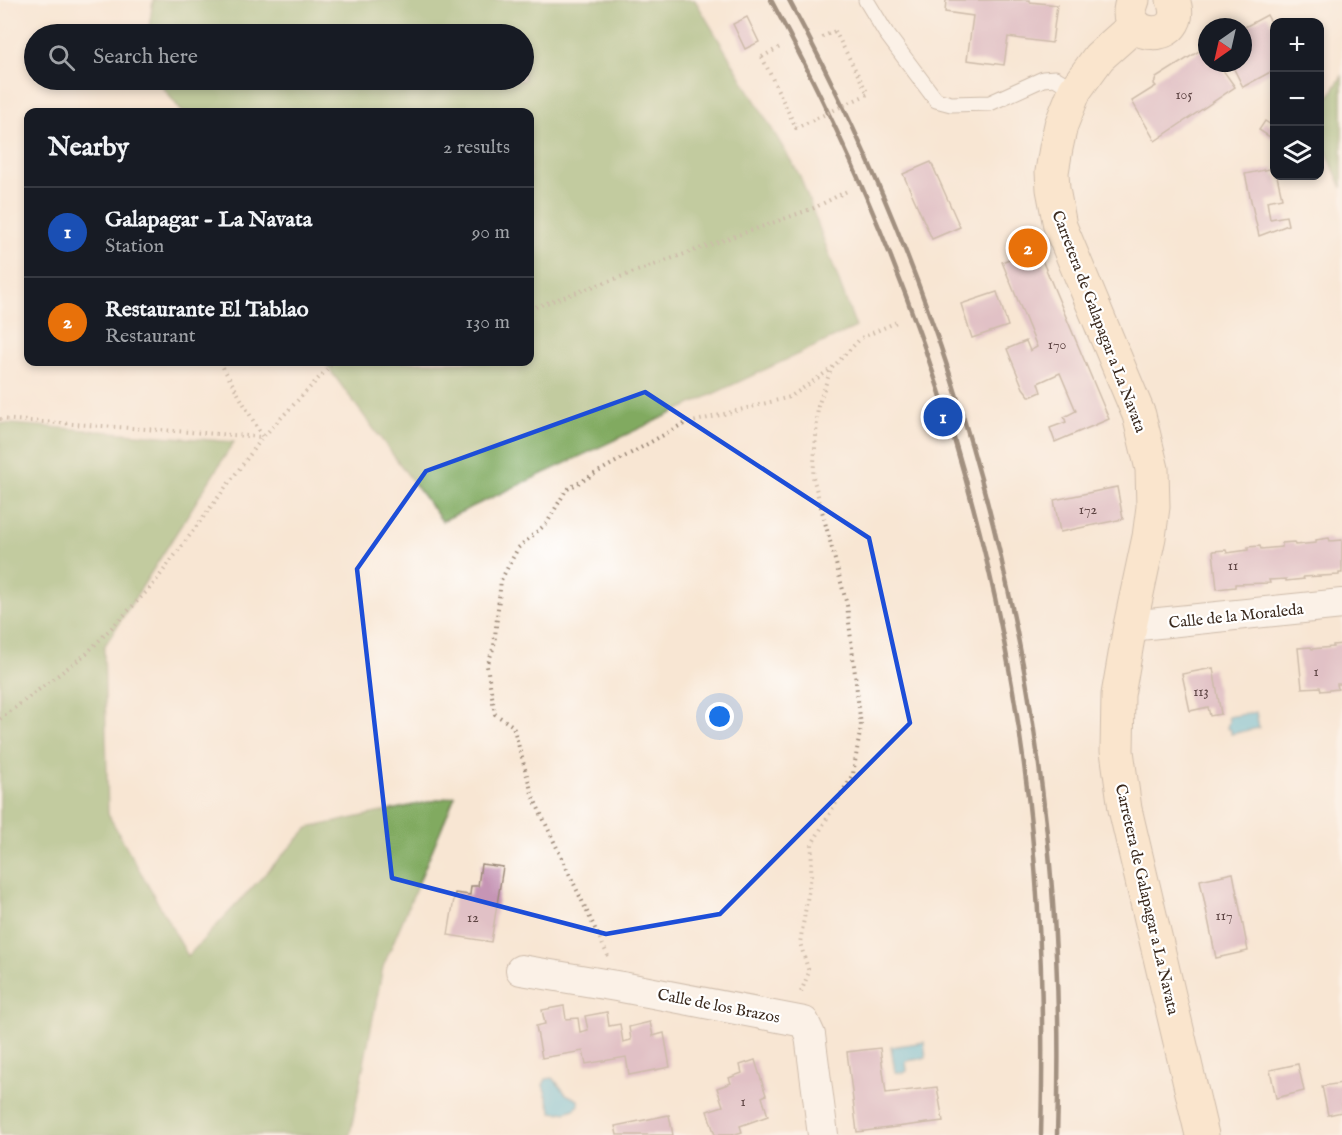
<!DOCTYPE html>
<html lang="en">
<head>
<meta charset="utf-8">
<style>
	body { margin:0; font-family:"IM FELL English",serif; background:#242831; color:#f1f3f6 }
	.controls { position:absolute; right:18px; top:18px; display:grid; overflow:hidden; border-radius:12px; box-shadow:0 3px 9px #0003 }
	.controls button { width:54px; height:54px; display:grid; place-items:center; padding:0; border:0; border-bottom:2px solid #363941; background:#171b24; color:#f1f3f6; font:30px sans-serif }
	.compass { position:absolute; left:1198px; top:18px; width:54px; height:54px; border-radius:50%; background:#171b24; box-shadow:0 3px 9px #0003; rotate:214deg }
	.you { position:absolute; left:720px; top:717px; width:21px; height:21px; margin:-15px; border:4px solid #fff; border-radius:50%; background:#1a73e8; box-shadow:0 0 0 9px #1a73e833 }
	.badge { display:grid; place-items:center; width:39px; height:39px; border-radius:50%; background:#1f6fb2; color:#fff; font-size:20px; font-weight:700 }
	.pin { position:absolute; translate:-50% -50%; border:3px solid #fff; box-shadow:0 2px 6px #0006 }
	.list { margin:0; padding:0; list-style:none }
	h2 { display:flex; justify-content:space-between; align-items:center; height:78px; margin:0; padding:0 24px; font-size:26px }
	h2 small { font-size:20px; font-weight:400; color:#9ea1a6 }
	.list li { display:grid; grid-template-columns:39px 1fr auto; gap:18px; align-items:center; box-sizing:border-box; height:90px; padding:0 24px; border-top:2px solid #363941 }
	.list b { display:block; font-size:22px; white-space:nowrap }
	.list p { margin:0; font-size:20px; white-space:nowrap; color:#9ea1a6 }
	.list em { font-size:20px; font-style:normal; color:#9ea1a6 }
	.icon { flex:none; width:33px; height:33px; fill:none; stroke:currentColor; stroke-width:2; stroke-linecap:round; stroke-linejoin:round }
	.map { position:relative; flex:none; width:1342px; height:1135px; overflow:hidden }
	.search { position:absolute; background:#171b24; box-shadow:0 3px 9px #0003; left:24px; top:24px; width:510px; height:66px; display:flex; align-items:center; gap:15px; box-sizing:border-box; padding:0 21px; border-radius:33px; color:#9ea1a6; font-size:22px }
	.panel { position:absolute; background:#171b24; box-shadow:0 3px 9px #0003; left:24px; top:108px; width:510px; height:258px; border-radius:12px }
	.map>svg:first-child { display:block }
	.forest { fill:#81aa60; stroke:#5e6a3f; stroke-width:1.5 }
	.water { fill:#5bbdd9; stroke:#4b747c; stroke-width:1.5 }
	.building { fill:#c695b5 }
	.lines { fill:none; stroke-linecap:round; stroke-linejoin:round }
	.lane-casing { stroke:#9a8878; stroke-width:17 }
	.street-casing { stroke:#9a8878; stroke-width:32 }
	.secondary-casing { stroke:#9a8878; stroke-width:35 }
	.path { stroke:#9a8878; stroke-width:4; stroke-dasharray:1.5 4.5; stroke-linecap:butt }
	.lane { stroke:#fff; stroke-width:15 }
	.street { stroke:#fff; stroke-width:30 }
	.secondary { stroke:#fde5c5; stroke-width:33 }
	.rail { stroke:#3b2a1e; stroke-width:4.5 }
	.path-bridge { stroke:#9a8878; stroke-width:4; stroke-dasharray:1.5 4.5; stroke-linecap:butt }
	.marked { fill:none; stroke:#1d4ed8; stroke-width:4.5; stroke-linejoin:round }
	.labels { text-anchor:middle; stroke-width:4.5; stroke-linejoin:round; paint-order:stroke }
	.number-label { font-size:14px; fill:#5e4544 }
	.street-label { font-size:16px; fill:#3b2a1e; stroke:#fff }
</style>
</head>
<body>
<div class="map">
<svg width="1342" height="1135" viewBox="0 0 1342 1135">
	<rect width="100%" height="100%" fill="#fff"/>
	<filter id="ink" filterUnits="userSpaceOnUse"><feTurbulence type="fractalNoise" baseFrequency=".0167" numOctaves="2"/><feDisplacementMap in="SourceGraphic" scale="12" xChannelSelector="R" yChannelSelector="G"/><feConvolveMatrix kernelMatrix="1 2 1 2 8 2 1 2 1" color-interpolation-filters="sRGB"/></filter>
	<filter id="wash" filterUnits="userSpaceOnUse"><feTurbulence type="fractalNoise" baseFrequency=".008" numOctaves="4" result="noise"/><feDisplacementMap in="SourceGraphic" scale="24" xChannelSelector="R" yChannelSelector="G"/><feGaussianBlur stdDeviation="1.35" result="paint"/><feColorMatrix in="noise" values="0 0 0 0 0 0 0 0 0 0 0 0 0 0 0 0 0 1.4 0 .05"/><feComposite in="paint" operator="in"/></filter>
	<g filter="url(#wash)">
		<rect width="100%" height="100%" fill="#f8e6d3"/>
		<g class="forest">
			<polygon points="153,0 695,0 800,176 856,327 442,521 324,362 530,362 530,112 182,112 157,80 524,80 524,34 148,34"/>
			<polygon points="1342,76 1342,188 1320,137 1320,110"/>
			<polygon points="0,423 234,442 104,647 108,814 188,956 308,828 455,796 383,967 350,1135 0,1135"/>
		</g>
		<g class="water">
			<polygon points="1256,712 1259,728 1231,734 1231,730 1227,728 1229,721 1228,717"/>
			<polygon points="924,1042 926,1058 906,1061 907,1071 903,1073 895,1072 891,1047"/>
			<path d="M 553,1078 L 566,1094 L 578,1100 L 579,1105 C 574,1111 560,1114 552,1112 L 543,1085 L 546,1079 Z"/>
		</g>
		<g id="blocks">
			<g class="building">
				<polygon points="946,0 1030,0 1030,2 1057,5 1052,43 1008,37 1004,65 967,60 973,16 945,12"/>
				<polygon points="1267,15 1274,28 1274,70 1243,87 1231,63 1243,63 1243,28"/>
				<polygon points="747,17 759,42 745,49 733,24"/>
				<polygon points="1207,46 1207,63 1218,63 1235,87 1155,141 1132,101 1156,86 1154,84 1156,78"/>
				<polygon points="1265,121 1274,127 1273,139 1259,130"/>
				<polygon points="931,162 960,227 932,239 903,174"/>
				<polygon points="1274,168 1274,176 1277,176 1282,198 1267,201 1270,219 1286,216 1288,225 1259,236 1245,174"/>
				<polygon points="1037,248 1109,419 1055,442 1050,428 1066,422 1064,417 1076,411 1060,373 1038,383 1041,392 1030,397 1023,388 1007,349 1026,341 1030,351 1037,347 1002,262"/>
				<polygon points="997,292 1008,326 972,338 961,304"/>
				<polygon points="1117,487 1123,519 1060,532 1054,500"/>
				<polygon points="1329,538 1330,541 1342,540 1342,573 1339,573 1339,575 1303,577 1304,579 1286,581 1286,579 1269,580 1270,583 1235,584 1235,587 1217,589 1213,551 1226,550 1227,553 1248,550 1248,547 1260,546 1261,549 1282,547 1282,543 1294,542 1295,545 1316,543 1316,540"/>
				<polygon points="1342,644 1342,684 1337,684 1338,689 1321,691 1320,687 1302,688 1298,648 1311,647 1312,649 1333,647 1333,645"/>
				<polygon points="1213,668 1221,714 1210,716 1208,707 1190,711 1182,674"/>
				<polygon points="481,864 503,867 491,942 448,935 455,893 470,895 471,886 478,886"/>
				<polygon points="1233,873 1248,951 1216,958 1200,880"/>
				<polygon points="564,1006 566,1019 578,1018 580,1032 588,1030 585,1016 607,1012 609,1026 620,1024 623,1042 631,1040 629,1027 650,1022 653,1036 664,1033 670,1067 629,1075 626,1057 586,1064 583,1051 542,1058 536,1026 545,1024 542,1010"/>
				<polygon points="880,1048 886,1093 937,1087 943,1121 857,1132 847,1052"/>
				<polygon points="755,1060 766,1095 762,1097 768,1116 740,1126 742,1132 732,1135 715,1135 707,1111 723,1106 717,1088 731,1083 729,1078 742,1073 740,1065"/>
				<polygon points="1298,1064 1304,1091 1276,1098 1270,1070"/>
				<polygon points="1342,1083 1342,1112 1328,1115 1322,1086"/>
				<polygon points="669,1115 673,1135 617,1135 615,1126"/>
			</g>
		</g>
	</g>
	<g filter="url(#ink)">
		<use href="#blocks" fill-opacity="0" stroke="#9a8878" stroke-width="1.5"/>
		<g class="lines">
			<g class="lane-casing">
				<polyline id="lane" points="866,0 886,33 936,100 951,104 990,103 1043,79 1055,78 1075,90"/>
			</g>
			<g class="street-casing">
				<g id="street">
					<polyline points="1130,626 1342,604"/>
					<polyline points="521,970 622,987 804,1022 810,1035 823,1135"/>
				</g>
			</g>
			<g class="secondary-casing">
				<g id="secondary">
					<path d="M 1133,0 C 1115,42 1190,45 1173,0"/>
					<polyline points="1135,25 1099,57 1075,90 1061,125 1056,148 1052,172 1053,189 1060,226 1139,415 1152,469 1153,507 1149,537 1130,626 1118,695 1117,751 1125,809 1202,1135"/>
				</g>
			</g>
			<g class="path">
				<polyline points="822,37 835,31"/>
				<polyline points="762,57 780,47"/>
				<polyline points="530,309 814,208 847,191"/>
				<polyline points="220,362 262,436"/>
				<polyline points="0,419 262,437"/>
				<polyline points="0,719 86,654 152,586 263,437 334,362"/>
				<polyline points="608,956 533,797 513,726 495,714 487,666 494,646 501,580 518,548 547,523 566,490 681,425 790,397 831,369"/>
				<polyline points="801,992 809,972 800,943 811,876 812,844 853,774 861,726 847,605 813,477 818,406 831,369 861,338 899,321"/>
			</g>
			<use href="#lane" class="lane"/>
			<use href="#street" class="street"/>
			<use href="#secondary" class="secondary"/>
			<g class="rail">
				<path d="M 771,0 C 923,281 1019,589 1038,910 C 1043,985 1043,1060 1041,1135"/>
				<path d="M 789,0 C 978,350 1071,738 1057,1135"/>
			</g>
			<polyline class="path-bridge" points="762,57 796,128 868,94 835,31"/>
		</g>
	</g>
	<path d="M0 0H1342V1135H0ZM 645,392 L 869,538 L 910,723 L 720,914 L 606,934 L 392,878 L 357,569 L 426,471 Z" fill="#f8e6d3" fill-opacity=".55" fill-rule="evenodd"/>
	<path class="marked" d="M 645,392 L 869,538 L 910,723 L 720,914 L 606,934 L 392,878 L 357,569 L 426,471 Z"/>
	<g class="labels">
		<g class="number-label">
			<text x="1184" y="99">105</text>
			<text x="1057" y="349">170</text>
			<text x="1088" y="514">172</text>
			<text x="1233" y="570">11</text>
			<text x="1316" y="676">1</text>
			<text x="1201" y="696">113</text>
			<text x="1224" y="920">117</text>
			<text x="473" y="922">12</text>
			<text x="743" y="1106">1</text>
		</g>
		<g class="street-label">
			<text transform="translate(1100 321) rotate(69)" y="6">Carretera de Galapagar a La Navata</text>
			<text transform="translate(1236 615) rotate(-6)" y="6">Calle de la Moraleda</text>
			<text transform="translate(1148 899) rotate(77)" y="6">Carretera de Galapagar a La Navata</text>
			<text transform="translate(719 1005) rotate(11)" y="6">Calle de los Brazos</text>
		</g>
	</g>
</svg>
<div class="controls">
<button>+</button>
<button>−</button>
<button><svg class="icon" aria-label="layers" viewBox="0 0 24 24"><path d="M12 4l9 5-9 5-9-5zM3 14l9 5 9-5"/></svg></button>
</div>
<svg class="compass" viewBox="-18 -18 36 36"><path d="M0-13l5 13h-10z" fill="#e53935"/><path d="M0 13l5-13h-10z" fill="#9ea1a6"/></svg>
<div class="you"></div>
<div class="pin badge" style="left:943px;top:417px;background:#1a4fb4">1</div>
<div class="pin badge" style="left:1028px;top:248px;background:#e8710a">2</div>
<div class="search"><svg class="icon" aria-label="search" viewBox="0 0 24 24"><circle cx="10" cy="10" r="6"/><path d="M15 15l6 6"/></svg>Search here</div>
<section class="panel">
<h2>Nearby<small>2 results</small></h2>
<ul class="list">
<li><span class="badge" style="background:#1a4fb4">1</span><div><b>Galapagar - La Navata</b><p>Station</p></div><em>90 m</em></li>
<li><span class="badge" style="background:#e8710a">2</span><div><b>Restaurante El Tablao</b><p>Restaurant</p></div><em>130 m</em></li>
</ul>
</section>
</div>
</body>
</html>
